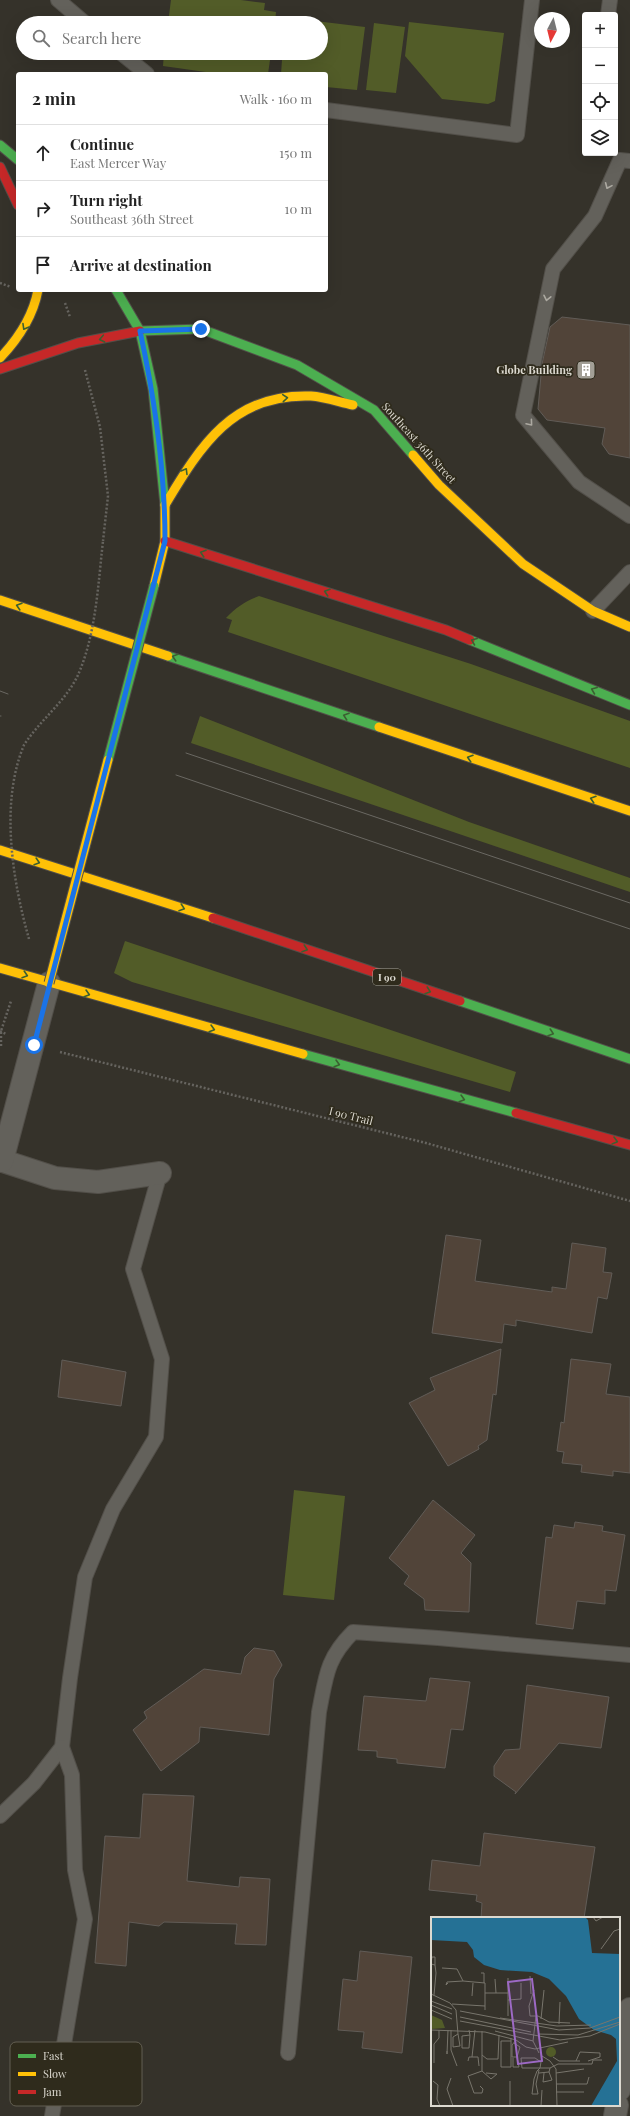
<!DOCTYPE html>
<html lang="en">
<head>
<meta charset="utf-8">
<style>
	body { margin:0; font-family:"Playfair Display",serif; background:#f6f6f6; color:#222 }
	.controls { position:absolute; right:12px; top:12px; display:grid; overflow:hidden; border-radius:4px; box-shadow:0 4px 16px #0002 }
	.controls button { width:36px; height:36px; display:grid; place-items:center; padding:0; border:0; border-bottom:1px solid #e0e0e0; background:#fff; color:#222; font:20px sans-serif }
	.compass { position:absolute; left:534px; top:12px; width:36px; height:36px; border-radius:50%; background:#fff; box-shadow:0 4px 16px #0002; rotate:187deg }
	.stop { position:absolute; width:12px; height:12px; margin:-9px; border:3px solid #1a73e8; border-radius:50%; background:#fff }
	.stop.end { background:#1a73e8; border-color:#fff; box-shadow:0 1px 4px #0008 }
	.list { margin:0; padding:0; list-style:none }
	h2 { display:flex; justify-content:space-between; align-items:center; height:52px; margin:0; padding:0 16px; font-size:17px }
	h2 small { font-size:13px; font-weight:400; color:#767676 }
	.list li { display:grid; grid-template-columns:26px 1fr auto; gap:12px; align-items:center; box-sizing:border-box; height:56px; padding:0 16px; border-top:1px solid #e0e0e0 }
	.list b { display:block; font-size:15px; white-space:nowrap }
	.list p { margin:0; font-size:13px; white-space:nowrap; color:#767676 }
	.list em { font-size:13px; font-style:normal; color:#767676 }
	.icon { flex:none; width:22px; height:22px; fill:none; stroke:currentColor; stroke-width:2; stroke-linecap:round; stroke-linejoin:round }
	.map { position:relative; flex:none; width:630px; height:2116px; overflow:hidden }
	.search { position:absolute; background:#fff; box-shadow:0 4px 16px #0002; left:16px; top:16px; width:312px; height:44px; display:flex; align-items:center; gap:10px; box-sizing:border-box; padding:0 14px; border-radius:22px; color:#767676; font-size:15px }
	.panel { position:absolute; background:#fff; box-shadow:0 4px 16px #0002; left:16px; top:72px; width:312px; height:220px; border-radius:4px }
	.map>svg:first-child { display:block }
	.green { fill:#525c28 }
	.building { fill:#514439; stroke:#615c57 }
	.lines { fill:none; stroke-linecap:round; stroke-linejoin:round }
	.lane-casing { stroke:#524f49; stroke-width:16 }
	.street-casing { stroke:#524f49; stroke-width:24 }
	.fast-casing { stroke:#524f49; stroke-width:11 }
	.slow-casing { stroke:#524f49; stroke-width:11 }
	.jam-casing { stroke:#524f49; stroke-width:11 }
	.path { stroke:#66645f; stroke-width:2.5; stroke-dasharray:2 2; stroke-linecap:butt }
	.lane { stroke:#63615b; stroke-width:14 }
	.street { stroke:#63615b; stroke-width:22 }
	.fast { stroke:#4caf50; stroke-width:9 }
	.slow { stroke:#ffc107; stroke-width:9 }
	.jam { stroke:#c62828; stroke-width:9 }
	.tram { stroke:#6a6862; stroke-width:1 }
	.fast-bridge-casing { stroke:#524f49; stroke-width:11; stroke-linecap:butt }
	.slow-bridge-casing { stroke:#524f49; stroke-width:11; stroke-linecap:butt }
	.path-bridge { stroke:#66645f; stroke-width:2.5; stroke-dasharray:2 2; stroke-linecap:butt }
	.fast-bridge { stroke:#4caf50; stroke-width:9 }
	.slow-bridge { stroke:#ffc107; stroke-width:9 }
	.oneway { stroke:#aca9a1 }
	.oneway2 { stroke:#3b6031 }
	.route { stroke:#1a73e8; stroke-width:5 }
	.labels { text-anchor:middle; stroke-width:3.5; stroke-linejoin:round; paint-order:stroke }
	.shield { fill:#2f2b1c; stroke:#a8a59a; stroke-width:1 }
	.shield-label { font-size:10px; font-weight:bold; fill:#dcd9d0 }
	.poi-label { font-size:11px; font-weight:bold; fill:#dcd9d0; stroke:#2f2b1c; text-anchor:end }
	.street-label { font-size:11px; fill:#dcd9d0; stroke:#2f2b1c }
	.inset-road { fill:none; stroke:#78756c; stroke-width:1 }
	.view { fill:#9d69c5; fill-opacity:0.15; stroke:#9d69c5; stroke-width:2 }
	.inset-edge { fill:none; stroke:#dcd9d0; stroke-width:2 }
	.key { fill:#2f2b1c; stroke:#635f52; stroke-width:1 }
	.key-label { font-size:11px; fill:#dcd9d0 }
</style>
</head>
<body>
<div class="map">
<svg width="630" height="2116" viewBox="0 0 630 2116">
	<rect width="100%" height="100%" fill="#35322a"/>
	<g class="green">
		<polygon points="171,0 241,0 265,3 264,10 276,12 275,23 168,23"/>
		<polygon points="299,19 365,27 357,90 326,87 326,74 281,74 282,60 292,53 321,53 321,23 299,23"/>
		<polygon points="409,22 504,33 495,101 488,104 442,99 405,56"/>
		<polygon points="374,23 405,27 396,93 366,90"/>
		<polygon points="164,53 271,53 268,74 220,74 163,66"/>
		<path d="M 259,596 L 471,664 L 630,721 L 630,768 L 228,632 L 232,620 L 226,618 C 236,607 246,601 259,596 Z"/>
		<polygon points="200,716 469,822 630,878 630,892 191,743"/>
		<polygon points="125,941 516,1072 510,1092 132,982 114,973"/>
		<polygon points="294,1490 345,1496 334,1600 283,1595"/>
	</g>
	<g class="building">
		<polygon points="562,317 630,325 630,458 609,454 602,444 605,428 547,420 538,409 542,364 550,327"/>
		<polygon points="446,1235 481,1240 475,1281 552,1292 552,1287 566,1289 572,1243 606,1248 603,1272 612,1273 607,1299 598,1297 592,1333 516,1320 516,1326 504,1324 502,1343 432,1333"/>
		<polygon points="501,1349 496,1395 493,1394 487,1440 478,1446 479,1449 448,1466 409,1403 435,1390 430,1378"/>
		<polygon points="571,1359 611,1364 606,1394 630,1397 630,1473 613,1471 613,1476 581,1472 582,1465 562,1463 564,1452 557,1451 561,1422 564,1423"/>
		<polygon points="62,1360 126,1372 121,1406 58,1397"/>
		<polygon points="433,1500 475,1535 461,1553 471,1563 469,1612 425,1610 424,1599 404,1584 409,1576 389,1558"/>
		<polygon points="575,1522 603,1526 602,1531 625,1535 616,1591 605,1590 605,1604 577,1601 573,1629 536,1624 546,1537 552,1538 554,1525 574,1528"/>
		<polygon points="254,1648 274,1651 282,1665 274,1679 269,1735 200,1727 199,1742 161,1771 133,1730 147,1718 144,1712 204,1669 241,1674 245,1657"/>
		<polygon points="430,1678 470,1682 463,1730 451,1729 445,1768 397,1763 397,1759 377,1757 377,1751 358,1750 364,1696 426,1701"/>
		<polygon points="527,1685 609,1697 601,1748 559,1743 515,1794 516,1792 494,1776 494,1766 505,1750 520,1749"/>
		<polygon points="143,1794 194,1796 187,1881 239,1887 240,1877 270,1879 266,1945 235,1944 237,1924 164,1922 159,1926 129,1922 126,1966 95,1963 105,1836 140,1838"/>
		<polygon points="484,1833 595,1847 584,1918 481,1918 482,1903 476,1901 477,1895 429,1890 432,1860 480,1866"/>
		<polygon points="360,1951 412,1957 402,2053 362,2048 364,2032 338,2030 343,1979 357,1981"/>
	</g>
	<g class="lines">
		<g class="lane-casing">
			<g id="lane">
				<polyline points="58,0 85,23"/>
				<polyline points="608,15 610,0"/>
				<polyline points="121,53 147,74"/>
				<polyline points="326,110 517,135 532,0"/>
				<polyline points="630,161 620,160 595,216 553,269 523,415 579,482 630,516"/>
				<polyline points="593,611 630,572"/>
				<polyline points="0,1816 34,1783 62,1747 70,1678 85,1577 113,1509 156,1437 162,1359 133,1269 160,1173"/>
				<path d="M 288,2053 L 319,1712 C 326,1677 326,1659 353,1632 L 438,1638 L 630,1655"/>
				<polyline points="52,2116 85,1919 75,1870 72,1775 62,1747"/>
			</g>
		</g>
		<g class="street-casing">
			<g id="street">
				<polyline points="0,1160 55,1178 98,1182 160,1173"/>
				<polyline points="2,1161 49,983"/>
				<polyline points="619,2090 630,2009"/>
				<polyline points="615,2116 617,2105"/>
			</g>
		</g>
		<g class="fast-casing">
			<g id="fast">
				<polyline points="0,145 18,160"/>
				<polyline points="116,290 140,331 153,389 165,505"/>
				<polyline points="140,331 201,329 297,365 374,410 413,455"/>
				<polyline points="470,640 630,705"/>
				<polyline points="168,656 379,727"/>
				<polyline points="460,1001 630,1059"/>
				<polyline points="303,1054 516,1113"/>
			</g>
		</g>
		<g class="slow-casing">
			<g id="slow">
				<path d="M 0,358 C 19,338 33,317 38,290"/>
				<polyline points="413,455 439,485 523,564 593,611 630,627"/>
				<path d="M 165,505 C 201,445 233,393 311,396 C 325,397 339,402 353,405"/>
				<polyline points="154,586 165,541 165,505"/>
				<polyline points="0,600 168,656"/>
				<polyline points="379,727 630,811"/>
				<polyline points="0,850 213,918"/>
				<polyline points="0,968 303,1054"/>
			</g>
		</g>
		<g class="jam-casing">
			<g id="jam">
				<polyline points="0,167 18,205"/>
				<polyline points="0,369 78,343 140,331"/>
				<polyline points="165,541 446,630 470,640"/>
				<polyline points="213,918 460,1001"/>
				<polyline points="516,1113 630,1145"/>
			</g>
		</g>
		<g class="path">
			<polyline points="0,283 11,287"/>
			<polyline points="65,303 70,317"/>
			<polyline points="85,370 100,427 108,496 103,541"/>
			<polyline points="0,1031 6,1034"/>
			<polyline points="1,1046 1,1031 11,1001"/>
			<polyline points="60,1052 426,1143 630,1201"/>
		</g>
		<use href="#lane" class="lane"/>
		<use href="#street" class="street"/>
		<use href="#fast" class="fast"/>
		<use href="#slow" class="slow"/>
		<use href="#jam" class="jam"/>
		<g class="tram">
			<polyline points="0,691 8,694"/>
			<polyline points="0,716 1,716"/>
			<polyline points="186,753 630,903"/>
			<polyline points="176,775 630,929"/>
		</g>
		<g class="fast-bridge-casing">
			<polyline id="fast-bridge" points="108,760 154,586"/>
		</g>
		<g class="slow-bridge-casing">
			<polyline id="slow-bridge" points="49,983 108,760"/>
		</g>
		<path class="path-bridge" d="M 29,939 C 12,879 0,802 24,745 C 40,720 66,701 78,675 C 96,634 98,585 103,541"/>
		<use href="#fast-bridge" class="fast-bridge"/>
		<use href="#slow-bridge" class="slow-bridge"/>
	</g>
	<defs><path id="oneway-chevron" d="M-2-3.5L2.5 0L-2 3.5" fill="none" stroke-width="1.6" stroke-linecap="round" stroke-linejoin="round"/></defs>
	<g class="oneway">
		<use href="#oneway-chevron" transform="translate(608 186) rotate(114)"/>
		<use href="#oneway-chevron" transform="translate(547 298) rotate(102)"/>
		<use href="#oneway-chevron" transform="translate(530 423) rotate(50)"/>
	</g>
	<g class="oneway2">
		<use href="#oneway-chevron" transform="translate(25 327) rotate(120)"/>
		<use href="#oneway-chevron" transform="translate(102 339) rotate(169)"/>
		<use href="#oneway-chevron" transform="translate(285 398) rotate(-5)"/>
		<use href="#oneway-chevron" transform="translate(185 471) rotate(-59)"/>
		<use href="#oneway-chevron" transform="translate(203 553) rotate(-162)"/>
		<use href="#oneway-chevron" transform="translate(327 592) rotate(-162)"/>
		<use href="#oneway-chevron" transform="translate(19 606) rotate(-163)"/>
		<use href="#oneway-chevron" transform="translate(474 641) rotate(-158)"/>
		<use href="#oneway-chevron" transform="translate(175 657) rotate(-162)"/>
		<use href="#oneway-chevron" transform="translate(594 690) rotate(-158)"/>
		<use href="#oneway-chevron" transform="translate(346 716) rotate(-161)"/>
		<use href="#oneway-chevron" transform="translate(470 758) rotate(-162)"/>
		<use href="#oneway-chevron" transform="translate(593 799) rotate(-162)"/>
		<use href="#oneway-chevron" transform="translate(37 862) rotate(17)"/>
		<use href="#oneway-chevron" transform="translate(182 908) rotate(19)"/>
		<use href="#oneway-chevron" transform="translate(305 949) rotate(19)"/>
		<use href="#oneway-chevron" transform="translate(25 975) rotate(18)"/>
		<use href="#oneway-chevron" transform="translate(428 991) rotate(19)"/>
		<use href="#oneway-chevron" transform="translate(87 994) rotate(16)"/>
		<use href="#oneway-chevron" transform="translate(212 1029) rotate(16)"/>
		<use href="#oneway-chevron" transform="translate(551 1033) rotate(19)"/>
		<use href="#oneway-chevron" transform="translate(337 1064) rotate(16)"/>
		<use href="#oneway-chevron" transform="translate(462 1099) rotate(16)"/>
		<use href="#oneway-chevron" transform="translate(615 1141) rotate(15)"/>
	</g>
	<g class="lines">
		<path class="route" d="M 34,1045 L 165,541 C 165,470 155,400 140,331 L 201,329"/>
	</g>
	<defs>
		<g id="building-square" transform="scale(1)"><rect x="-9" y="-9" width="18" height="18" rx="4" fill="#a29f96" stroke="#2f2b1c"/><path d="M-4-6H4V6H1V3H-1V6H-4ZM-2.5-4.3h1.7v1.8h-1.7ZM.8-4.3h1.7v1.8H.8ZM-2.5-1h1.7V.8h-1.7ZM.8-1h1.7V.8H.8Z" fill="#fff"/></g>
	</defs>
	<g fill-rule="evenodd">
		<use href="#building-square" x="586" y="370"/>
	</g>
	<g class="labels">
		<rect class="shield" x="373" y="969" width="28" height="16" rx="3"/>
		<g class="shield-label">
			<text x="387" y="981">I 90</text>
		</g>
		<g class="poi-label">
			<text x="572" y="374">Globe Building</text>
		</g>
		<g class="street-label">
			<text transform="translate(419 443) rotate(48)" y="4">Southeast 36th Street</text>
			<text transform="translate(351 1116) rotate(14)" y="4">I 90 Trail</text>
		</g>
	</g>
	<g transform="translate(431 1917)">
		<rect width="189" height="189" fill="#35322a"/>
		<path d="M 0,98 L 11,103 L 14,111 L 0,112 ZM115 135a5 5 0 1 1 10 0a5 5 0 1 1-10 0Z" fill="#525c28"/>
		<path d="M 0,0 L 155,1 L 157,3 L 161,36 L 189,37 L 189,189 L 160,189 L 186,144 L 185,122 L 180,118 L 163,113 L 148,102 L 135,79 L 118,62 L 101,55 L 69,53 L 53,48 L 43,40 L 42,33 L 36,25 L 0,23 Z" fill="#257195"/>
		<path class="inset-road" d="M 162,0 L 165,4 L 172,0M 189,13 L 189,29M 170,32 L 183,14 L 189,12M 0,46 L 1,40 L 4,40 L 4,48M 0,47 L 4,48 L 5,56 L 3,78M 11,51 L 26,52 L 32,64M 50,56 L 53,56 L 53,66M 99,59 L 100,77M 64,62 L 65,76M 17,66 L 15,68 L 16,65 L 32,64 L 54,66 L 54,93M 103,73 L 98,89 L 99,99 L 107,99 L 118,105 L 139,106M 54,76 L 77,76M 0,77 L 19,86 L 25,93 L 27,117 L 22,120 L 22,130 L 29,129 L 27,117M 41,79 L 42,66M 77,83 L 90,82 L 90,66M 0,84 L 21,92M 21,87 L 54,89M 0,88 L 21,97M 0,93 L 21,102M 29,94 L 128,113 L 159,111 L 189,100M 77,99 L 77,61M 105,99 L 102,124 L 108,136M 29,100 L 100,115M 69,101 L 126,109 L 160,108M 110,102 L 113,73M 29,104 L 129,123 L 159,119 L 189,107M 128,107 L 129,85M 0,113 L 54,115 L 85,123 L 95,130 L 104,132M 20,113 L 20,133 L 26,149M 38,113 L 39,118 L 38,131 L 31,131 L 31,119 L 39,118M 51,114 L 51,154M 64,114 L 102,124M 107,117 L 147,118 L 189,105M 80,121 L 80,150 L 70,150 L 70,124 L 80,124M 83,126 L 89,130 L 86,140 L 81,140 L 81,128 L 85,123M 104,132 L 137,125M 16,134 L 16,137 L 17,113M 51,138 L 56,142 L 67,142 L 68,118M 111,139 L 119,144 L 125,152 L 126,189M 41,140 L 47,140 L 48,149M 122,140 L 128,144 L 149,144M 82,141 L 82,150 L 88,150 L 86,140M 90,141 L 104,141 L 110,145 L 109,151 L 91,151 ZM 37,144 L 38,140 L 41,140 L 44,113M 145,144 L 149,135 L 169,136 L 169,140 L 157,144M 3,146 L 3,127 L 8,121 L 8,113M 108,153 L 105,167 L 107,177 L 101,177 L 103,162 L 106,154 L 109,151 L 119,151 L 127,147 L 161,147 L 162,143 L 171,143M 51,154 L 60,162 L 66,157 L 55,156M 108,156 L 118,155 L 119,151M 113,156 L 112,165 L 117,164 L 121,163 L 118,155M 125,156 L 153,152M 20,161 L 16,172 L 22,189M 2,164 L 7,168 L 6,182 L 9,189M 125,167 L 156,167 L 158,160M 49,169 L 52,172 L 51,176 L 43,176 L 37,159 L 51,154M 125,175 L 153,175M 79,189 L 79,164M 110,189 L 111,173"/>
		<path class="view" d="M 101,62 L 111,144 L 87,147 L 77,65 Z"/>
		<rect width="189" height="189" class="inset-edge"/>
	</g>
	<rect x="10" y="2042" width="132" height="64" rx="6" class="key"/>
	<rect x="18" y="2054" width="18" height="4" fill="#4caf50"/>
	<rect x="18" y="2072" width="18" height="4" fill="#ffc107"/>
	<rect x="18" y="2090" width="18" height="4" fill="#c62828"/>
	<g class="key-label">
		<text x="43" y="2060">Fast</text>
		<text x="43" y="2078">Slow</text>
		<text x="43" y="2096">Jam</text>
	</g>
</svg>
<div class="controls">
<button>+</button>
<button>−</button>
<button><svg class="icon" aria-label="locate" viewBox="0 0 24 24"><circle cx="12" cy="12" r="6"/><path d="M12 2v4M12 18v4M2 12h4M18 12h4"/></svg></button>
<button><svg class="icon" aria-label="layers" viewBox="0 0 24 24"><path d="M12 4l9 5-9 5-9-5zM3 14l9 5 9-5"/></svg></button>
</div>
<svg class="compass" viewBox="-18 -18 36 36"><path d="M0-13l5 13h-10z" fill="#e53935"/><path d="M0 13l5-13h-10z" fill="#767676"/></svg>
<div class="stop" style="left:34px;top:1045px"></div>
<div class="stop end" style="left:201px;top:329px"></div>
<div class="search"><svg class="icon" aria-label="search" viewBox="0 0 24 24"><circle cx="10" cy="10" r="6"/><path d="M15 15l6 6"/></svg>Search here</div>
<section class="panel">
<h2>2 min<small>Walk · 160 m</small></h2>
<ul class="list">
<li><svg class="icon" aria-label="ahead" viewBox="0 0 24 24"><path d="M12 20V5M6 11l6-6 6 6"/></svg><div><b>Continue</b><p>East Mercer Way</p></div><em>150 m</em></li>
<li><svg class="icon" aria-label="right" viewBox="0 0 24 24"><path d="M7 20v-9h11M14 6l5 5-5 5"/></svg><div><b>Turn right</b><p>Southeast 36th Street</p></div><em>10 m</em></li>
<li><svg class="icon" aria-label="arrive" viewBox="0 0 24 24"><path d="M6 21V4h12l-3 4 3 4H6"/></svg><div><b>Arrive at destination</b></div></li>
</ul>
</section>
</div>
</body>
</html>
